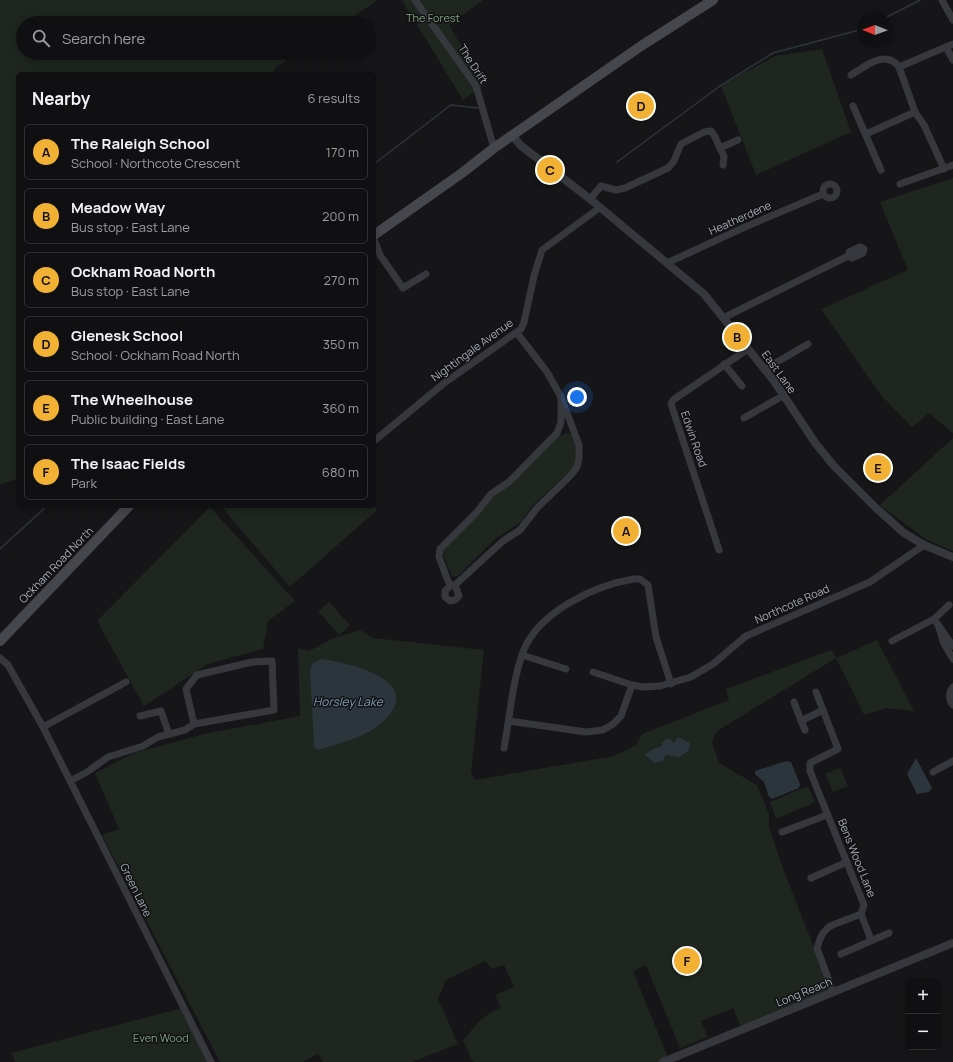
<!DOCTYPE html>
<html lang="en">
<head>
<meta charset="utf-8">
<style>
	body { margin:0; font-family:Manrope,sans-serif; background:#1e1e20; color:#f1f3f6 }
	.controls { position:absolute; right:12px; bottom:12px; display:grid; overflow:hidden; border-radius:6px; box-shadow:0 2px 10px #0003 }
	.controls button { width:36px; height:36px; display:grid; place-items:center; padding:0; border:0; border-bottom:1px solid #303032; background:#101012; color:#f1f3f6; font:20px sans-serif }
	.compass { position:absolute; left:857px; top:12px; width:36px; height:36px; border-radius:50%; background:#101012; box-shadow:0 2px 10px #0003; rotate:271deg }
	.you { position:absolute; left:577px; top:397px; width:14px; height:14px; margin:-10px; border:3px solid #fff; border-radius:50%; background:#1a73e8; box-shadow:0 0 0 6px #1a73e833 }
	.badge { display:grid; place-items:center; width:26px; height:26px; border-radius:50%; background:#f2b134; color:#111; font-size:13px; font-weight:700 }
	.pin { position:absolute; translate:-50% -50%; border:2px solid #fff; box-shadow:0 1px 4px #0006 }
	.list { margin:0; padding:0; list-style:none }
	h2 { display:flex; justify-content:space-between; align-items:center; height:52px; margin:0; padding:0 16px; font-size:17px }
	h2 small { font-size:13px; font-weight:400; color:#9c9d9f }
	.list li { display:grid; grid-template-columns:26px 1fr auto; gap:12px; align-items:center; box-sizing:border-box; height:56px; margin:0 8px 8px; padding:0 8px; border:1px solid #303032; border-radius:6px }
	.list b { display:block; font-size:15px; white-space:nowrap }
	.list p { margin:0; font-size:13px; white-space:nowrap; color:#9c9d9f }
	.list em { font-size:13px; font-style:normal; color:#9c9d9f }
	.icon { flex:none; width:22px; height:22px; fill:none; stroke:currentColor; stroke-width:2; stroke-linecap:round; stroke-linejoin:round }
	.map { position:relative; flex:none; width:953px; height:1062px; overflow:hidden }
	.search { position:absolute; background:#101012; box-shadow:0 2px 10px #0003; left:16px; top:16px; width:360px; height:44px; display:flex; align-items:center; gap:10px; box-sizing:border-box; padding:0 14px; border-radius:22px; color:#9c9d9f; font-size:15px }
	.panel { position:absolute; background:#101012; box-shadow:0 2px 10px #0003; left:16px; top:72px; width:360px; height:436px; border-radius:6px }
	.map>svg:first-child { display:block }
	.green { fill:#1e261f }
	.water { fill:#2c353c }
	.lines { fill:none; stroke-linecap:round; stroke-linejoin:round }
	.stream { stroke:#2c353c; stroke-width:1.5 }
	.minor { stroke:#37383d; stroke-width:7 }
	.tertiary { stroke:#37383d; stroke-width:8 }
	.secondary { stroke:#45474d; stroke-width:10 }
	.labels { text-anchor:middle; stroke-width:3; stroke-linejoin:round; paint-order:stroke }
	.park-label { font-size:11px; fill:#7fa381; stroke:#111113 }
	.street-label { font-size:11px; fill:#a8adb8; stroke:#111113 }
	.water-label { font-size:12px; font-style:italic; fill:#7f9bb3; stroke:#111113 }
</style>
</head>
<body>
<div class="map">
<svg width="953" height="1062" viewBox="0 0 953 1062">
	<rect width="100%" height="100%" fill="#161618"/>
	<g class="green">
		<polygon points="0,0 378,0 344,23 23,23 23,53 298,53 276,67 272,74 18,74 18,479 0,484"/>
		<polygon points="402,0 483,0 449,25 484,85 463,100"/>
		<polygon points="822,49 851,132 756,175 721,86 775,56"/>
		<polygon points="953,178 953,433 929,413 912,427 881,395 821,309 908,270 880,202"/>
		<polygon points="567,433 573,434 578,447 577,459 571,470 533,505 521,522 495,539 458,576 452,577 444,557 444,549 487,501 558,436"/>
		<polygon points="953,438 953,551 927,540 880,505"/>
		<polygon points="221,506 373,506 377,510 290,587"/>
		<polygon points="210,507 295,601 268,621 263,649 208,664 144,706 97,621"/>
		<polygon points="329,602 350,625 339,635 318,611"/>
		<polygon points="360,630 373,638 484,650 471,772 475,780 614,756 636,745 642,734 729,700 726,689 831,650 837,658 877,640 914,711 886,708 864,715 836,658 717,731 712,742 719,763 757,785 769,814 769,827 781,863 830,989 833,992 742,1029 733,1008 701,1021 708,1037 680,1048 646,965 633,971 669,1060 663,1062 473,1062 463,1040 481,1019 501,1007 495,995 514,987 504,965 492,969 485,961 446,980 438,999 458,1044 412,1062 323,1062 318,1054 303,1062 220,1062 102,835 119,829 95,773 134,753 204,734 300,716 298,648 309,651 334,638"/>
		<polygon points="840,768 848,786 833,792 825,774"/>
		<polygon points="808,786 815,802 776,819 770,802"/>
		<polygon points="182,1008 211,1062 15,1062 11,1053"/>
	</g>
	<g class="water">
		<path d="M 321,659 C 342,662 410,675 394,708 C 389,718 380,725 370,731 C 354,740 336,744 319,750 L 314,747 L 310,669 L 313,663 Z"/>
		<polygon points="678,737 690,743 689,750 679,757 666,755 662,761 655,763 645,755 651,750 662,746 662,742 668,738 674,743"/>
		<polygon points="916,758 932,788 929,792 917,794 907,774"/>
		<polygon points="786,761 791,762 800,784 799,788 772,799 769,797 764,782 755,774 755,771"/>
	</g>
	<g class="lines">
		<g class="stream">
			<polyline points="885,18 920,0"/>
			<polyline points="617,162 720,86 773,53 863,29"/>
			<polyline points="374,164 451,105 478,108"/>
			<polyline points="0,549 47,506"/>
		</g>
		<g class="minor">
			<polyline points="415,0 476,86 494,148"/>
			<polyline points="942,0 953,20"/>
			<polyline points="946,47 953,60"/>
			<path d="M 851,75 C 866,66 885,49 899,67"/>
			<polyline points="853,106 881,170"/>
			<polyline points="866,134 915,112"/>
			<polyline points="720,148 724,156 723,165"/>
			<polyline points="944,169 924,125 915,112 899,67 953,44"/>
			<polyline points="900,184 953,165"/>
			<circle cx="830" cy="191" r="7"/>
			<polyline points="590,199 601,186 616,190 625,188 668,168 674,161 681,144 704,132 711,131 715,137 720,148 738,140"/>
			<polyline points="374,239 380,255 403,288 426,274"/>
			<polygon points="860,247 864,249 863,253 852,258 849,257 849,252"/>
			<polyline points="667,263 745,227 823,194"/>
			<polyline points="723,318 848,256"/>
			<polyline points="517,333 547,372 561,397"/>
			<polyline points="724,364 742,386"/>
			<polyline points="765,369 808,344"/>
			<polygon points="561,397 579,445 579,459 577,467 570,476 537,508 520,530 503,541 455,585 451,585 448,581 439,557 440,549 476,513 491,494 509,482 557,433 561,422"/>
			<polyline points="744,418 784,395"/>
			<polyline points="374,441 443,384 521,329 524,322 534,276 542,250 599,208"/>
			<polyline points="719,550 671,404 673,400 748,349"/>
			<polyline points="451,585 445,591 445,597 450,601 455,600 459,596 455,585"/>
			<polyline points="934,619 949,605"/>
			<polyline points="938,625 944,644 953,659"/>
			<polyline points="892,641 934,619 953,646"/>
			<polyline points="522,655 566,669"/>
			<polyline points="0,658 8,665 43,727 211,1062"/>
			<polyline points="593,672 632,685"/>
			<path d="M 953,687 C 949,692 948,699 953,705"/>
			<polyline points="816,692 838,749 810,763 810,771 864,905 861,914 830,926 823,933 820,939 817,948 833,992"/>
			<polyline points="794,702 801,721 823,710"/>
			<polyline points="140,716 161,711 169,734"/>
			<polyline points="509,721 586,732 603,730 613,724 621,716 632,685 643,687 660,686 691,677 713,664 746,636 870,582 924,545"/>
			<polyline points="801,721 805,730"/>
			<polyline points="43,727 126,682"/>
			<path d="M 504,748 C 510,717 512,682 523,652 C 538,612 595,585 634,579 L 640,579 L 648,585 L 656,637 L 671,684"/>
			<polyline points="933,772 953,761"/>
			<polyline points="70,781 87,772 108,757 143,746 158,737 185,730 194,724 274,710 272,661 252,662 197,675 186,689 194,724"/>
			<polyline points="782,832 827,815"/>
			<polyline points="811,878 847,862"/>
			<polyline points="861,914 871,940"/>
			<polyline points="841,954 889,933"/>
		</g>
		<g class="tertiary">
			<polyline points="513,136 520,145 590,199 704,294 774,381 816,444 834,466 876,508 904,533 924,545 953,557"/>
			<polyline points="663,1062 953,943"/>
		</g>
		<g class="secondary">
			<polyline points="374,235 462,173 494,148 641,46 713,0"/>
			<polyline points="0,641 129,506"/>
		</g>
	</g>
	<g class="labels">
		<g class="park-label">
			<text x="433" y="22">The Forest</text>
			<text x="161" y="1042">Even Wood</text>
		</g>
		<g class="street-label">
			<text transform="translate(473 64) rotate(57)" y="4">The Drift</text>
			<text transform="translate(740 218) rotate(-24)" y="4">Heatherdene</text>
			<text transform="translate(472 350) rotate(-36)" y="4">Nightingale Avenue</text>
			<text transform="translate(779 372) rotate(54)" y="4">East Lane</text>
			<text transform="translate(694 439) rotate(71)" y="4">Edwin Road</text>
			<text transform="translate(56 565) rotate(-46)" y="4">Ockham Road North</text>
			<text transform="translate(792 604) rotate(-24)" y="4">Northcote Road</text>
			<text transform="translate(857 858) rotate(68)" y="4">Bens Wood Lane</text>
			<text transform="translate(136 890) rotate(64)" y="4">Green Lane</text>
			<text transform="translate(804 992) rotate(-22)" y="4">Long Reach</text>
		</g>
		<g class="water-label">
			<text x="348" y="706">Horsley Lake</text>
		</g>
	</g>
</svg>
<div class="controls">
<button>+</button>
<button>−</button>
</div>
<svg class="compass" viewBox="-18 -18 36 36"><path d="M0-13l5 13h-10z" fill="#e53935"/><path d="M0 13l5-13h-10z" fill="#9c9d9f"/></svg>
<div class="you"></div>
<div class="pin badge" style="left:626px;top:531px">A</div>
<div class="pin badge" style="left:737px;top:337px">B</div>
<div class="pin badge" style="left:550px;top:170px">C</div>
<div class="pin badge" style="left:641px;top:106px">D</div>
<div class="pin badge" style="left:878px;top:468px">E</div>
<div class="pin badge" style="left:687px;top:961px">F</div>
<div class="search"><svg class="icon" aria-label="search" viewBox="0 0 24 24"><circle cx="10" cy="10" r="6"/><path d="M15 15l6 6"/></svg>Search here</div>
<section class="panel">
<h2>Nearby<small>6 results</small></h2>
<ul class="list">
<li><span class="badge">A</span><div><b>The Raleigh School</b><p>School · Northcote Crescent</p></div><em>170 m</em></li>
<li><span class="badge">B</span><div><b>Meadow Way</b><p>Bus stop · East Lane</p></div><em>200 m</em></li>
<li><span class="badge">C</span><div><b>Ockham Road North</b><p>Bus stop · East Lane</p></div><em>270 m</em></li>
<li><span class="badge">D</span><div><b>Glenesk School</b><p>School · Ockham Road North</p></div><em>350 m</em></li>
<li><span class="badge">E</span><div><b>The Wheelhouse</b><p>Public building · East Lane</p></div><em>360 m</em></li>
<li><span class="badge">F</span><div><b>The Isaac Fields</b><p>Park</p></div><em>680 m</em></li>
</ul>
</section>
</div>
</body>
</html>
